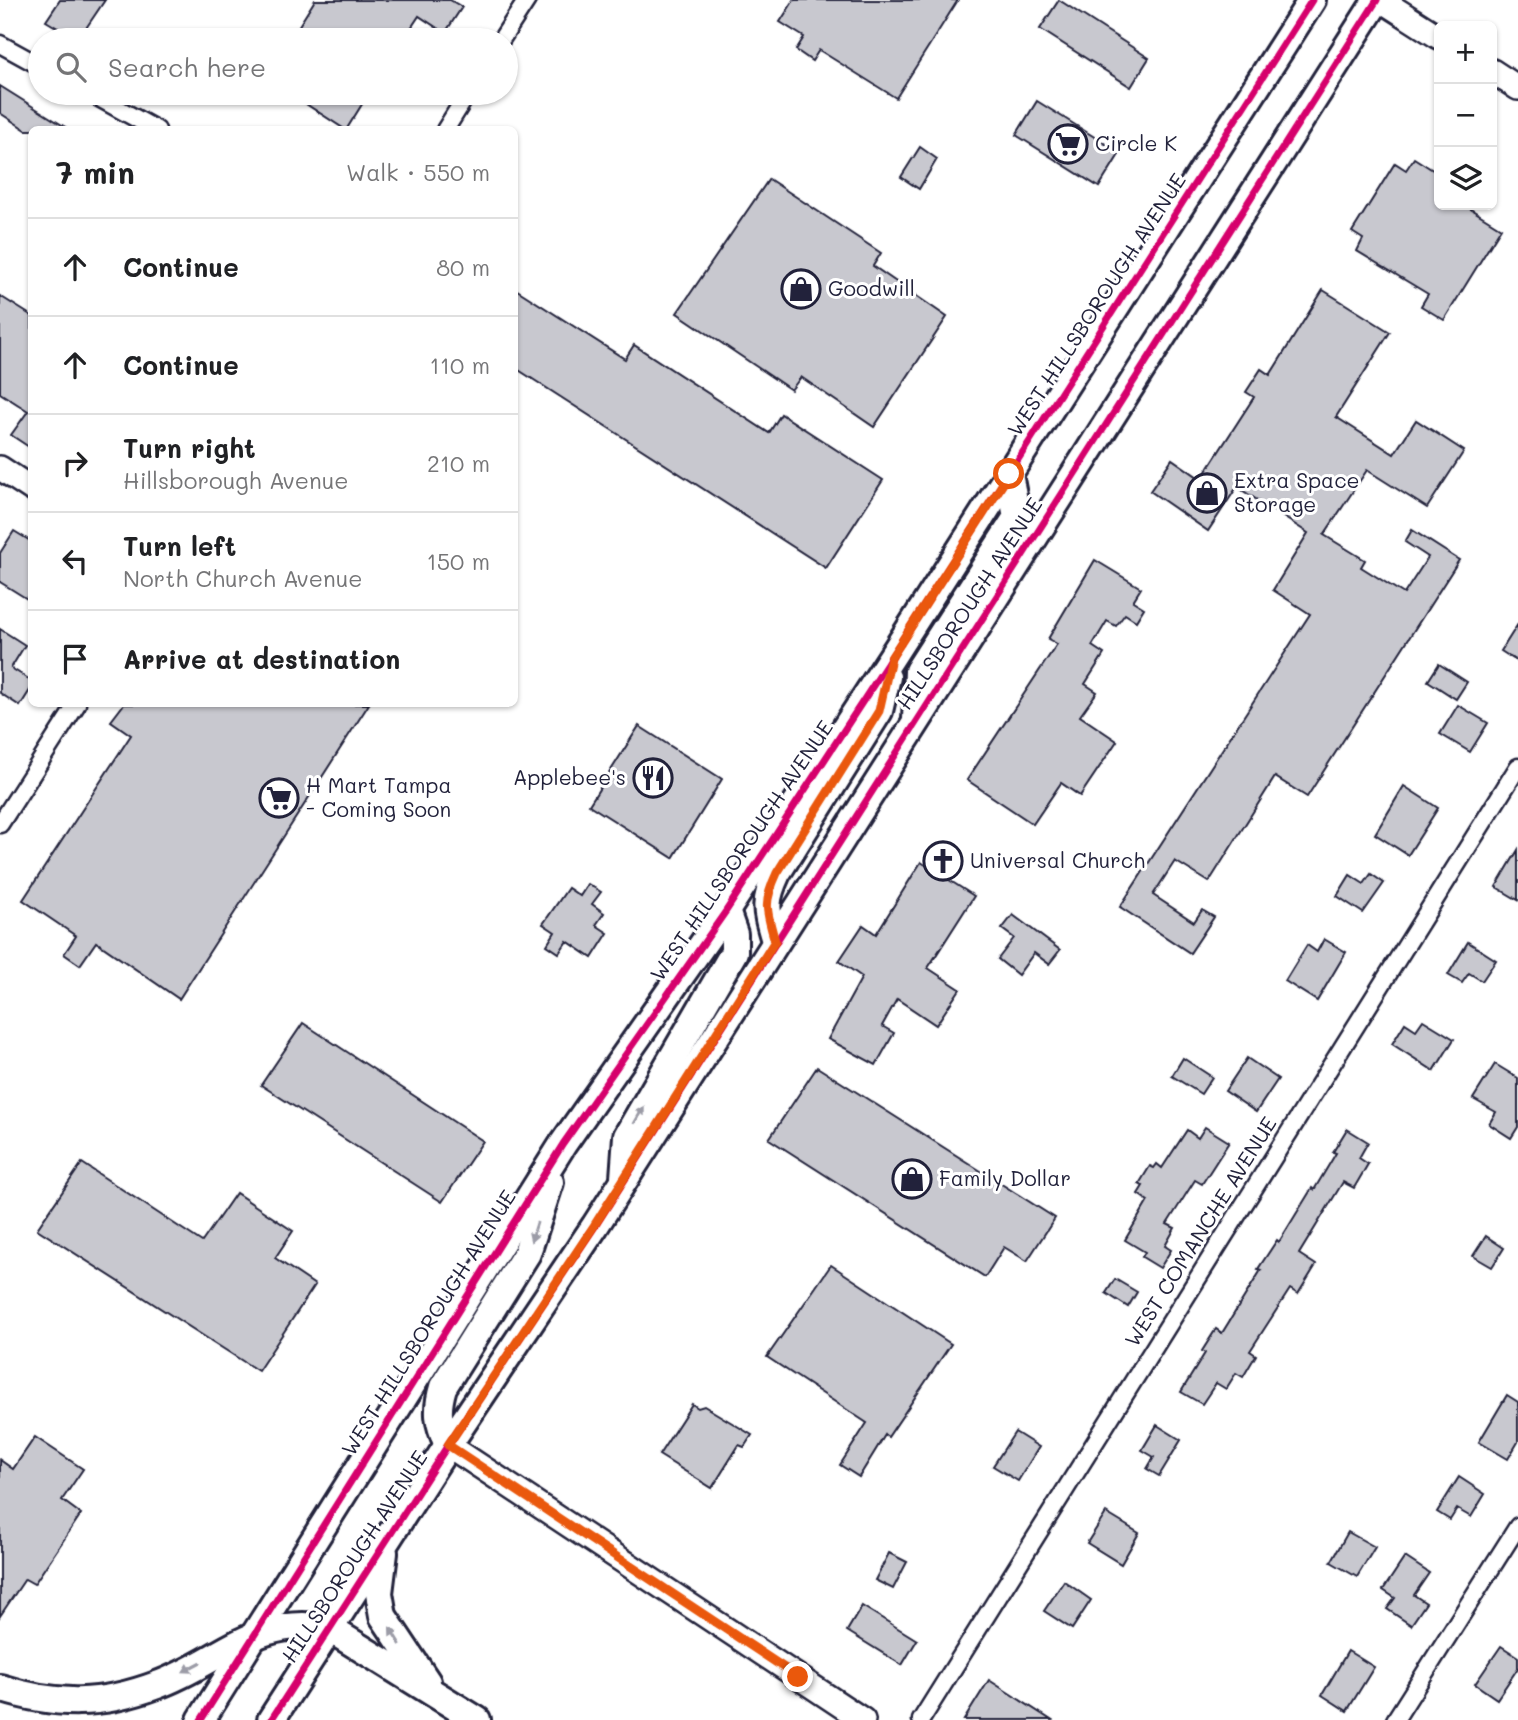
<!DOCTYPE html>
<html lang="en">
<head>
<meta charset="utf-8">
<style>
	body { margin:0; font-family:Mali,sans-serif; background:#f6f6f6; color:#202124 }
	.controls { position:absolute; right:21px; top:21px; display:grid; overflow:hidden; border-radius:10px; box-shadow:0 2px 5px #0004 }
	.controls button { width:63px; height:63px; display:grid; place-items:center; padding:0; border:0; border-bottom:2px solid #e0e0e0; background:#fff; color:#202124; font:35px sans-serif }
	.stop { position:absolute; width:21px; height:21px; margin:-16px; border:5px solid #ea580c; border-radius:50%; background:#fff }
	.stop.end { background:#ea580c; border-color:#fff; box-shadow:0 2px 7px #0008 }
	.list { margin:0; padding:0; list-style:none }
	h2 { display:flex; justify-content:space-between; align-items:center; height:91px; margin:0; padding:0 28px; font-size:30px }
	h2 small { font-size:23px; font-weight:400; color:#757577 }
	.list li { display:grid; grid-template-columns:46px 1fr auto; gap:21px; align-items:center; box-sizing:border-box; height:98px; padding:0 28px; border-top:2px solid #e0e0e0 }
	.list b { display:block; font-size:26px; white-space:nowrap }
	.list p { margin:0; font-size:23px; white-space:nowrap; color:#757577 }
	.list em { font-size:23px; font-style:normal; color:#757577 }
	.icon { flex:none; width:38px; height:38px; fill:none; stroke:currentColor; stroke-width:2; stroke-linecap:round; stroke-linejoin:round }
	.map { position:relative; flex:none; width:1518px; height:1720px; overflow:hidden }
	.search { position:absolute; background:#fff; box-shadow:0 2px 5px #0004; left:28px; top:28px; width:490px; height:77px; display:flex; align-items:center; gap:18px; box-sizing:border-box; padding:0 24px; border-radius:38px; color:#757577; font-size:26px }
	.panel { position:absolute; background:#fff; box-shadow:0 2px 5px #0004; left:28px; top:126px; width:490px; height:581px; border-radius:10px }
	.map>svg:first-child { display:block }
	.building { fill:#c8c8cf; stroke:#22223b; stroke-width:2 }
	.lines { fill:none; stroke-linecap:round; stroke-linejoin:round }
	.street-casing { stroke:#22223b; stroke-width:21 }
	.secondary-casing { stroke:#22223b; stroke-width:28 }
	.primary-casing { stroke:#22223b; stroke-width:32 }
	.street { stroke:#fff; stroke-width:16 }
	.secondary { stroke:#fff; stroke-width:23 }
	.primary { stroke:#fff; stroke-width:26 }
	.cycleway-casing { stroke:#fff; stroke-width:11 }
	.cycleway { stroke:#d6006c; stroke-width:7 }
	.oneway { fill:#9c9ca7 }
	.route { stroke:#ea580c; stroke-width:9 }
	.labels { text-anchor:middle; stroke-width:6; stroke-linejoin:round; paint-order:stroke }
	.poi-label { font-size:21px; fill:#22223b; stroke:#fff; text-anchor:start }
	.street-label { font-size:21px; fill:#22223b; stroke:#fff }
</style>
</head>
<body>
<div class="map">
<svg width="1518" height="1720" viewBox="0 0 1518 1720">
	<rect width="100%" height="100%" fill="#fff"/>
	<filter id="ink" filterUnits="userSpaceOnUse"><feTurbulence type="fractalNoise" baseFrequency=".0143" numOctaves="2"/><feDisplacementMap in="SourceGraphic" scale="14" xChannelSelector="R" yChannelSelector="G"/><feConvolveMatrix kernelMatrix="1 2 1 2 8 2 1 2 1" color-interpolation-filters="sRGB"/></filter>
	<g filter="url(#ink)">
		<g class="building">
			<polygon points="60,0 105,0 78,40 46,21"/>
			<polygon points="315,0 450,0 462,7 445,33 419,16 403,40 290,40"/>
			<polygon points="794,0 958,0 896,98 819,50 812,61 796,50 804,37 780,22"/>
			<polygon points="1059,0 1149,58 1131,87 1040,29"/>
			<polygon points="0,86 70,130 26,130 0,113"/>
			<polygon points="289,93 369,93 346,130"/>
			<polygon points="1037,101 1120,153 1099,187 1016,135"/>
			<polygon points="920,147 937,159 919,189 901,177"/>
			<polygon points="1414,158 1439,174 1439,205 1464,205 1501,228 1444,320 1421,306 1428,294 1357,251 1363,239 1352,232 1395,163 1406,170"/>
			<polygon points="769,179 881,253 873,266 947,317 874,427 801,377 791,390 677,313"/>
			<polygon points="514,288 625,359 634,345 769,433 781,414 883,480 826,568 514,367"/>
			<polygon points="1323,290 1390,332 1336,417 1394,454 1416,420 1464,451 1427,508 1367,470 1324,535 1365,560 1361,567 1404,594 1428,557 1405,542 1412,530 1459,560 1307,797 1275,777 1209,882 1175,861 1153,895 1194,922 1202,910 1214,917 1190,953 1120,907 1310,614 1273,590 1308,533 1237,487 1208,531 1150,491 1172,459 1201,479 1254,397 1246,392 1261,369 1270,375"/>
			<polygon points="0,296 32,316 32,449 11,435 28,411 0,393"/>
			<polygon points="14,531 32,542 32,602 0,582 0,553"/>
			<polygon points="1095,560 1141,588 1133,601 1144,608 1136,621 1125,614 1116,626 1107,621 1092,646 1104,654 1085,684 1097,692 1080,716 1117,741 1080,796 1061,783 1033,824 967,780 1057,644 1048,639"/>
			<polygon points="1518,624 1518,662 1501,651"/>
			<polygon points="0,629 25,645 11,668 32,681 32,687 20,706 0,693"/>
			<polygon points="1439,664 1467,682 1456,699 1428,681"/>
			<polygon points="124,704 369,704 179,999 96,942 80,965 64,954 76,936 23,900 131,735 111,721"/>
			<polygon points="1458,705 1488,723 1470,752 1440,734"/>
			<polygon points="639,726 722,779 673,858 589,805"/>
			<polygon points="1404,786 1438,808 1408,855 1375,834"/>
			<polygon points="1518,850 1518,900 1496,887"/>
			<polygon points="921,862 974,896 928,968 960,989 936,1025 897,999 882,1026 894,1033 876,1065 828,1039 862,977 839,961 863,925 876,934"/>
			<polygon points="1371,874 1384,883 1363,913 1337,896 1350,875 1364,884"/>
			<polygon points="588,884 601,892 592,904 604,913 596,925 608,933 592,958 567,941 559,953 547,945 555,932 543,924 568,888 580,896"/>
			<polygon points="1013,915 1060,950 1049,964 1034,953 1018,975 998,959 1014,938 1002,929"/>
			<polygon points="1324,939 1346,952 1317,1001 1285,981 1307,945 1317,952"/>
			<polygon points="1468,942 1496,960 1482,981 1469,973 1462,983 1448,975"/>
			<polygon points="1423,1020 1454,1039 1434,1071 1392,1044 1405,1023 1416,1030"/>
			<polygon points="303,1023 483,1141 442,1202 261,1085"/>
			<polygon points="1183,1058 1212,1077 1201,1094 1172,1076"/>
			<polygon points="1247,1058 1278,1079 1256,1112 1225,1091"/>
			<polygon points="1495,1064 1518,1078 1518,1127 1511,1138 1489,1124 1496,1112 1473,1099"/>
			<polygon points="817,1067 1055,1218 1027,1261 1004,1247 985,1277 769,1139"/>
			<polygon points="1205,1127 1229,1142 1202,1184 1195,1180 1167,1224 1175,1228 1165,1246 1171,1250 1160,1268 1142,1257 1145,1252 1125,1240 1148,1201 1138,1194 1143,1186 1139,1184 1150,1166 1154,1168 1157,1164 1162,1168 1187,1130 1198,1138"/>
			<polygon points="1347,1129 1368,1142 1359,1158 1368,1164 1354,1188 1343,1182 1299,1254 1316,1265 1298,1294 1290,1289 1250,1351 1256,1355 1243,1377 1236,1373 1226,1389 1216,1383 1202,1404 1181,1392 1205,1353 1202,1351 1216,1329 1222,1333 1261,1270 1258,1269 1277,1240 1279,1242 1312,1188 1314,1190 1336,1153 1333,1152"/>
			<polygon points="82,1163 202,1242 236,1193 293,1231 275,1258 315,1285 258,1371 37,1229"/>
			<polygon points="1486,1236 1504,1248 1492,1267 1473,1256"/>
			<polygon points="831,1265 951,1344 888,1437 885,1435 859,1477 840,1465 867,1423 767,1357"/>
			<polygon points="1115,1279 1137,1292 1128,1307 1106,1293"/>
			<polygon points="1507,1395 1518,1402 1518,1442 1508,1459 1479,1442"/>
			<polygon points="692,1404 698,1408 704,1406 752,1435 744,1447 739,1445 712,1488 659,1455"/>
			<polygon points="1157,1425 1181,1440 1159,1476 1147,1469 1154,1457 1142,1450"/>
			<polygon points="1015,1432 1039,1447 1018,1481 993,1466"/>
			<polygon points="35,1437 83,1469 62,1500 81,1514 34,1584 25,1579 0,1616 0,1460 13,1469"/>
			<polygon points="1459,1477 1485,1494 1471,1517 1457,1509 1450,1520 1437,1512"/>
			<polygon points="1106,1513 1139,1533 1121,1564 1087,1543"/>
			<polygon points="1348,1532 1375,1547 1357,1577 1331,1562"/>
			<polygon points="889,1553 907,1562 893,1589 875,1580"/>
			<polygon points="1405,1557 1429,1573 1414,1595 1426,1603 1411,1625 1387,1609 1395,1598 1383,1590"/>
			<polygon points="1064,1581 1091,1600 1072,1629 1044,1611"/>
			<polygon points="862,1606 917,1640 902,1665 847,1631"/>
			<polygon points="1501,1646 1518,1657 1518,1668 1497,1699 1475,1684"/>
			<polygon points="1348,1651 1374,1667 1347,1711 1322,1695"/>
			<polygon points="989,1680 1051,1720 964,1720"/>
		</g>
		<g class="lines">
			<g class="street-casing">
				<g id="street">
					<polyline points="501,40 527,0"/>
					<polyline points="0,44 40,66"/>
					<polyline points="90,93 157,130"/>
					<polyline points="445,130 468,93"/>
					<polyline points="0,824 77,704"/>
					<polyline points="921,1720 1518,767"/>
					<polyline points="1395,1720 1518,1526"/>
				</g>
			</g>
			<g class="secondary-casing">
				<g id="secondary">
					<polyline points="1381,0 1439,37"/>
					<polyline points="1492,71 1518,88"/>
					<polyline points="0,468 32,489"/>
					<polyline points="448,1445 863,1720"/>
				</g>
			</g>
			<g class="primary-casing">
				<g id="primary">
					<polyline points="916,720 918,671 1017,517 1009,474"/>
					<path d="M 775,941 C 766,910 763,903 777,873 L 879,711 L 887,677"/>
					<polyline points="624,1178 627,1136 734,952 734,934 726,911"/>
					<path d="M 448,1445 C 438,1422 436,1411 443,1387 L 527,1253 L 550,1182"/>
					<polyline points="384,1553 379,1593 383,1616 427,1682"/>
					<path d="M 0,1688 C 56,1706 101,1706 157,1685 C 219,1663 258,1613 330,1629 L 477,1720"/>
					<polyline points="201,1720 563,1144 726,911 891,658 1312,0"/>
					<polyline points="271,1720 448,1445 595,1226 1377,0"/>
				</g>
			</g>
			<use href="#street" class="street"/>
			<use href="#secondary" class="secondary"/>
			<use href="#primary" class="primary"/>
			<g class="cycleway-casing">
				<g id="cycleway">
					<polyline points="201,1720 563,1144 726,911 891,658 1312,0"/>
					<polyline points="271,1720 448,1445 595,1226 1377,0"/>
				</g>
			</g>
			<use href="#cycleway" class="cycleway"/>
		</g>
		<defs><path id="oneway-solid" d="M-6-.8H1V-3.2L6.5 0L1 3.2V.8H-6Z" transform="scale(1.75)"/></defs>
		<g class="oneway">
			<use href="#oneway-solid" transform="translate(639 1115) rotate(-60)"/>
			<use href="#oneway-solid" transform="translate(534 1232) rotate(108)"/>
			<use href="#oneway-solid" transform="translate(395 1636) rotate(-122)"/>
			<use href="#oneway-solid" transform="translate(192 1667) rotate(152)"/>
		</g>
	</g>
	<g class="lines" filter="url(#ink)">
		<path class="route" d="M 798,1677 L 448,1445 L 594,1226 L 775,941 C 766,910 763,903 777,873 L 879,711 L 891,658 L 1009,474"/>
	</g>
	<defs>
		<g id="supermarket-ring" transform="scale(2.0125)"><circle r="9.5" fill="#fff" stroke="#22223b" stroke-width="1.5"/><path d="M-6-5.5h2.5l.6 2H6L4.5 2H-2.5L-4.4-4H-6ZM-1.5 3.2a1.3 1.3 0 1 0 .1 0ZM3 3.2a1.3 1.3 0 1 0 .1 0Z" fill="#22223b"/></g>
		<g id="shop-ring" transform="scale(2.0125)"><circle r="9.5" fill="#fff" stroke="#22223b" stroke-width="1.5"/><path d="M-5-2.5h2.3a2.7 3.5 0 0 1 5.4 0H5L5.5 6h-11ZM-1.5-2.5h3a1.5 2.3 0 0 0-3 0Z" fill="#22223b"/></g>
		<g id="restaurant-ring" transform="scale(2.0125)"><circle r="9.5" fill="#fff" stroke="#22223b" stroke-width="1.5"/><path d="M-5-6h1v4h1v-4h1v4h1v-4h1v5L-1.5 .5V6h-2V.5L-5-1ZM5-6V6H3V1.5H1.5Q1.5-4 5-6Z" fill="#22223b"/></g>
		<g id="church-ring" transform="scale(2.0125)"><circle r="9.5" fill="#fff" stroke="#22223b" stroke-width="1.5"/><path d="M-1.2-6h2.4v3.5h3.3v2.4h-3.3V6h-2.4V-.1h-3.3v-2.4h3.3Z" fill="#22223b"/></g>
	</defs>
	<g fill-rule="evenodd">
		<use href="#supermarket-ring" x="1068" y="144"/>
		<use href="#shop-ring" x="801" y="289"/>
		<use href="#shop-ring" x="1207" y="493"/>
		<use href="#restaurant-ring" x="653" y="778"/>
		<use href="#supermarket-ring" x="279" y="798"/>
		<use href="#church-ring" x="943" y="861"/>
		<use href="#shop-ring" x="912" y="1179"/>
	</g>
	<g class="labels">
		<g class="poi-label">
			<text x="1095" y="151">Circle K</text>
			<text x="828" y="296">Goodwill</text>
			<text x="1234" y="488">Extra Space<tspan x="1234" dy="24">Storage</tspan></text>
			<text x="626" y="785" text-anchor="end">Applebee's</text>
			<text x="306" y="793">H Mart Tampa<tspan x="306" dy="24">- Coming Soon</tspan></text>
			<text x="970" y="868">Universal Church</text>
			<text x="939" y="1186">Family Dollar</text>
		</g>
		<g class="street-label">
			<text transform="translate(1097 305) rotate(-57)" y="7">WEST HILLSBOROUGH AVENUE</text>
			<text transform="translate(970 604) rotate(-57)" y="7">HILLSBOROUGH AVENUE</text>
			<text transform="translate(742 851) rotate(-56)" y="7">WEST HILLSBOROUGH AVENUE</text>
			<text transform="translate(1201 1232) rotate(-58)" y="7">WEST COMANCHE AVENUE</text>
			<text transform="translate(429 1323) rotate(-58)" y="7">WEST HILLSBOROUGH AVENUE</text>
			<text transform="translate(355 1557) rotate(-57)" y="7">HILLSBOROUGH AVENUE</text>
		</g>
	</g>
</svg>
<div class="controls">
<button>+</button>
<button>−</button>
<button><svg class="icon" aria-label="layers" viewBox="0 0 24 24"><path d="M12 4l9 5-9 5-9-5zM3 14l9 5 9-5"/></svg></button>
</div>
<div class="stop" style="left:1009px;top:474px"></div>
<div class="stop end" style="left:798px;top:1677px"></div>
<div class="search"><svg class="icon" aria-label="search" viewBox="0 0 24 24"><circle cx="10" cy="10" r="6"/><path d="M15 15l6 6"/></svg>Search here</div>
<section class="panel">
<h2>7 min<small>Walk · 550 m</small></h2>
<ul class="list">
<li><svg class="icon" aria-label="ahead" viewBox="0 0 24 24"><path d="M12 20V5M6 11l6-6 6 6"/></svg><div><b>Continue</b></div><em>80 m</em></li>
<li><svg class="icon" aria-label="ahead" viewBox="0 0 24 24"><path d="M12 20V5M6 11l6-6 6 6"/></svg><div><b>Continue</b></div><em>110 m</em></li>
<li><svg class="icon" aria-label="right" viewBox="0 0 24 24"><path d="M7 20v-9h11M14 6l5 5-5 5"/></svg><div><b>Turn right</b><p>Hillsborough Avenue</p></div><em>210 m</em></li>
<li><svg class="icon" aria-label="left" viewBox="0 0 24 24"><path d="M17 20v-9H6M10 6l-5 5 5 5"/></svg><div><b>Turn left</b><p>North Church Avenue</p></div><em>150 m</em></li>
<li><svg class="icon" aria-label="arrive" viewBox="0 0 24 24"><path d="M6 21V4h12l-3 4 3 4H6"/></svg><div><b>Arrive at destination</b></div></li>
</ul>
</section>
</div>
</body>
</html>
